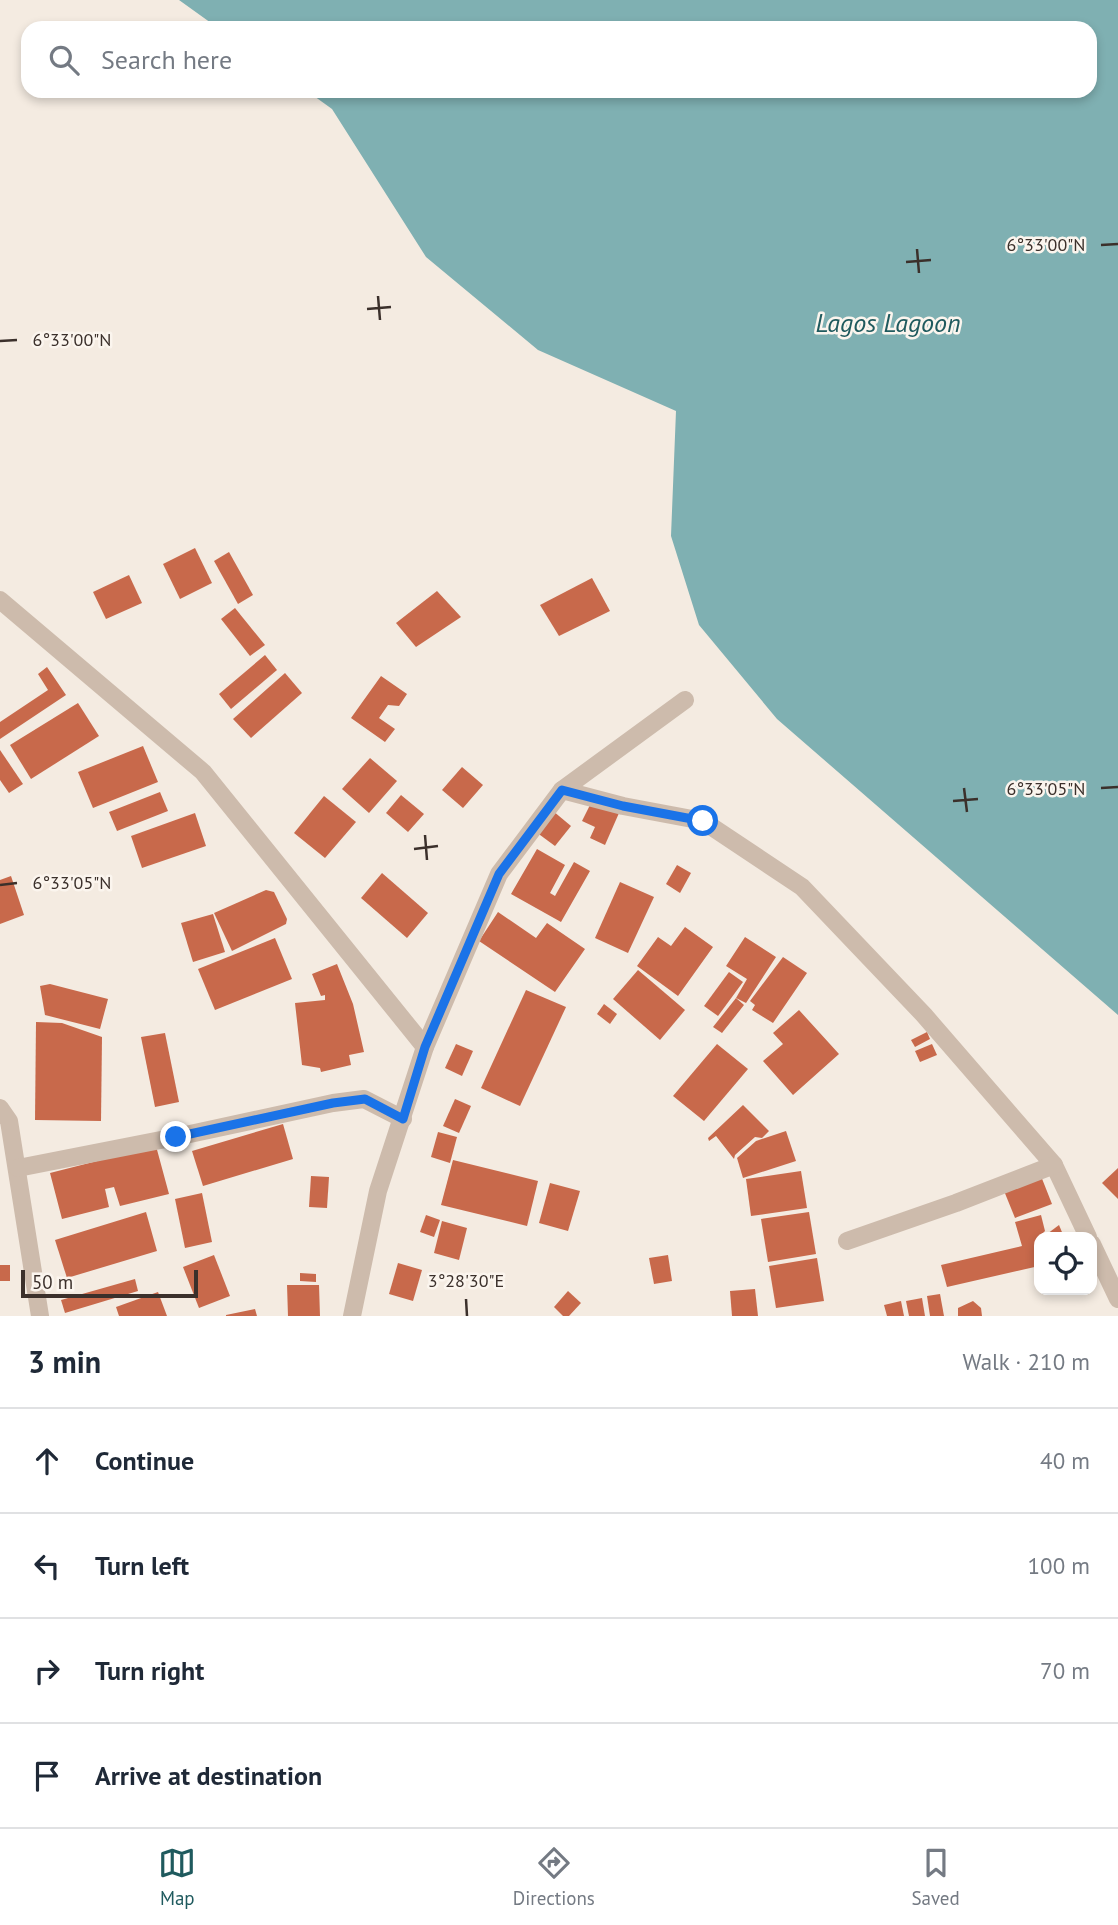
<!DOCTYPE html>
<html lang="en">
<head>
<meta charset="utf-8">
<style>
	body { margin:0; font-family:"PT Sans",sans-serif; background:#f6f6f7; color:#1f2937 }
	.controls { position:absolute; right:21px; bottom:21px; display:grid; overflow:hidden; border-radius:14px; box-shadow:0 4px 10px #0003 }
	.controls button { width:63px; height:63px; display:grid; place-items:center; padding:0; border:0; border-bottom:2px solid #e0e1e3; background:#fff; color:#1f2937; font:35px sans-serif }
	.scale { position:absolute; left:21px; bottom:18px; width:177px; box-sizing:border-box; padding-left:7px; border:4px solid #3b302b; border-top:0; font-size:19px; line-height:24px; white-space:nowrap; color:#3b302b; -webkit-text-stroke:5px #fbf5ee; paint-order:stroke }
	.stop { position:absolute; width:21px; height:21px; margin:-16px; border:5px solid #1a73e8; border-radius:50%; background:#fff }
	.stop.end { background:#1a73e8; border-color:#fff; box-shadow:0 2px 7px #0008 }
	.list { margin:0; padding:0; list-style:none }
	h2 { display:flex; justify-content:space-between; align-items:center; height:91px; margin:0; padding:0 28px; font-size:30px }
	h2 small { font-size:23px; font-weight:400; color:#747a83 }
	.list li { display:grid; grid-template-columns:46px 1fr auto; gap:21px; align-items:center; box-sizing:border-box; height:105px; padding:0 28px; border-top:2px solid #e0e1e3 }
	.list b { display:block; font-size:26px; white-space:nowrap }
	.list em { font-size:23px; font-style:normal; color:#747a83 }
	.icon { flex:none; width:38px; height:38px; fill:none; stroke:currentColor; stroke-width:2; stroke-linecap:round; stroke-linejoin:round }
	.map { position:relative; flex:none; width:1118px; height:1316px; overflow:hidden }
	.search { position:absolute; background:#fff; box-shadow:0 4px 10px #0003; left:21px; right:21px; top:21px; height:77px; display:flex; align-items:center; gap:18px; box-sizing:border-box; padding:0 24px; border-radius:21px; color:#747a83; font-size:26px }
	.sheet { height:511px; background:#fff }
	nav { display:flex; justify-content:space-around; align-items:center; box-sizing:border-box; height:98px; border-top:2px solid #e0e1e3; background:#fff; font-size:19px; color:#747a83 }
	nav a { display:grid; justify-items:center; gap:4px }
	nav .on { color:#1f5a5e }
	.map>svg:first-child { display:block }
	.water { fill:#7fb0b2 }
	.building { fill:#c8694b }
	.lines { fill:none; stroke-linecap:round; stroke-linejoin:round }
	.street { stroke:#cdbbac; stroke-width:18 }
	.route { stroke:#1a73e8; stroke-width:9 }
	.ticks { fill:none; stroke:#3b302b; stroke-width:2.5 }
	.labels { text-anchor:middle; stroke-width:5; stroke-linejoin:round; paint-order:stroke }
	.water-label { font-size:26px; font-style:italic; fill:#1f5a5e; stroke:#fbf5ee }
	.ticks-label { font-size:18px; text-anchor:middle; fill:#3b302b; stroke:#fbf5ee; stroke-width:5; stroke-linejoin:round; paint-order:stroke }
</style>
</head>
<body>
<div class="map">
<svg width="1118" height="1316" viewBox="0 0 1118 1316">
	<rect width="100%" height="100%" fill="#f4ebe1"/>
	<polygon class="water" points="179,0 1118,0 1118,1015 777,719 699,625 671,536 676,411 538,350 426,257 332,109 307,91 1090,91 1090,28 218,28"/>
	<g class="building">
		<polygon points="195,548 212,583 180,599 163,564"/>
		<polygon points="229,552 253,595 238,604 214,561"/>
		<polygon points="129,575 142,603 106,619 93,592"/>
		<polygon points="592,578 610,611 559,636 540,605"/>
		<polygon points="437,591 461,617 416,647 396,623"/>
		<polygon points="235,608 265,645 250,656 221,619"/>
		<polygon points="265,655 277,670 231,709 219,694"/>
		<polygon points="47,667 66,695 0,739 0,722 48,690 38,674"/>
		<polygon points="285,673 302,693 251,738 233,719"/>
		<polygon points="381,676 407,694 399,706 388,705 379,718 395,729 385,742 351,718"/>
		<polygon points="78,703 99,736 31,779 10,745"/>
		<polygon points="143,746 158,782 93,808 78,772"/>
		<polygon points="0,750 23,784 9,793 0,780"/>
		<polygon points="370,758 397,781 369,813 342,789"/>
		<polygon points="462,767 483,785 463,808 442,790"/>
		<polygon points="160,792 168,811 117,831 109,812"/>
		<polygon points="401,795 424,814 408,832 386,813"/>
		<polygon points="324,796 356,822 325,858 294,833"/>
		<polygon points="592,801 619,813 605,845 590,838 595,827 582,821"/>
		<polygon points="553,811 571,826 555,846 536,832"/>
		<polygon points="195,813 206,846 142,868 131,836"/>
		<polygon points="537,849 565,865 550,893 555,896 574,862 590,871 561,922 511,894"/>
		<polygon points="677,865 691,873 680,893 666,884"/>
		<polygon points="382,873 428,913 407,938 361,898"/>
		<polygon points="11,876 24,915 0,924 0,880"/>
		<polygon points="620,882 654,897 628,953 595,938"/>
		<polygon points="266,890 274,892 287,919 286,924 232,951 214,913"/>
		<polygon points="498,912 536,938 547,923 585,949 555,992 479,941"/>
		<polygon points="213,914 225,952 193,962 181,923"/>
		<polygon points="685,927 713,947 678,996 637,966 658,937 671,946"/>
		<polygon points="745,937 776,957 746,1003 736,998 747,979 726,966"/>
		<polygon points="275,938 292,979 215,1010 198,969"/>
		<polygon points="783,957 807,973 773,1023 752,1010 755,1005 750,1001"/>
		<polygon points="337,964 353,1004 364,1052 349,1055 351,1065 321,1072 320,1068 302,1065 295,1003 325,1000 325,995 321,996 312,974"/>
		<polygon points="638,970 685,1010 660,1040 613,999"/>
		<polygon points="729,972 743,982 718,1016 704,1006"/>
		<polygon points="50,984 108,999 100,1029 45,1015 40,986"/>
		<polygon points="526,990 566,1007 520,1106 481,1088"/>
		<polygon points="736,998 744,1005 722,1033 713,1027"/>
		<polygon points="604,1004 617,1014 610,1024 597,1014"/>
		<polygon points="799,1010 839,1054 793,1095 763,1061 783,1044 773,1033"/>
		<polygon points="36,1022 62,1023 102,1037 101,1121 35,1120"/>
		<polygon points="927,1032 930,1039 915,1047 911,1040"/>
		<polygon points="165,1033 179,1102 155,1107 141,1037"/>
		<polygon points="456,1044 473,1051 462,1076 445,1068"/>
		<polygon points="717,1044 748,1069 704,1121 673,1096"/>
		<polygon points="932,1044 937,1055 920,1062 915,1051"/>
		<polygon points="455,1099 471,1106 459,1133 443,1126"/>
		<polygon points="743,1105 769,1131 762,1138 755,1137 735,1155 734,1159 716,1136 709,1141 708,1138"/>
		<polygon points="283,1124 293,1159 203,1186 192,1151"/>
		<polygon points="786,1131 796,1161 743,1178 737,1158 756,1141"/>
		<polygon points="438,1132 457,1137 450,1163 431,1157"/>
		<polygon points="156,1146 169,1194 120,1206 114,1187 105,1189 109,1207 62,1219 50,1173"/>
		<polygon points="453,1160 538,1181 527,1226 441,1205"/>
		<polygon points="1118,1168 1118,1199 1102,1183"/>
		<polygon points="801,1171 807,1208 751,1216 746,1179"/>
		<polygon points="1039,1171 1052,1204 1015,1218 1002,1186"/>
		<polygon points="311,1176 329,1177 327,1208 309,1207"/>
		<polygon points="550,1183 580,1191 568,1231 539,1223"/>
		<polygon points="202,1193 212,1242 185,1248 175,1199"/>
		<polygon points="146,1212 157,1251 67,1278 55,1240"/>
		<polygon points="809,1212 816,1254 768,1262 761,1219"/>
		<polygon points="426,1215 440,1220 434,1237 420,1232"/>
		<polygon points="1041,1215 1045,1231 1039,1237 1039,1248 1035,1242 1039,1266 947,1287 941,1265 1022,1246 1015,1222"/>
		<polygon points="442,1221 467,1228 459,1260 434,1253"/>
		<polygon points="1059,1225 1064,1237 1043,1237"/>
		<polygon points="214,1255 230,1296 199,1308 183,1267"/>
		<polygon points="668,1255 672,1281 654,1284 649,1258"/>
		<polygon points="817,1258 824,1301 776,1308 769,1266"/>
		<polygon points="398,1263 422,1270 413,1301 389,1294"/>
		<rect x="0" y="1265" width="10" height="16"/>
		<polygon points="300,1273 316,1274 316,1282 300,1281"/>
		<polygon points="135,1279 138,1291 65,1313 61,1300"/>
		<polygon points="287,1285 319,1285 320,1316 288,1316"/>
		<polygon points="755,1289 758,1316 732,1316 730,1291"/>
		<polygon points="568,1291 581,1303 569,1316 563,1316 554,1307"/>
		<polygon points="158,1292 167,1316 119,1316 116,1307"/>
		<polygon points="940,1294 944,1316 930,1316 927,1296"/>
		<polygon points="922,1298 925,1316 909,1316 906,1301"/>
		<polygon points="901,1301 904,1316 887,1316 884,1305"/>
		<polygon points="973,1301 981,1308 982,1316 958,1316 958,1308"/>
		<polygon points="255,1309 257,1316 226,1316 226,1315"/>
	</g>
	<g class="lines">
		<g class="street">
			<polyline points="0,600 203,772 425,1047"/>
			<polyline points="562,790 623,806 703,821 802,887 924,1015 1054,1165 1088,1237"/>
			<polyline points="0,1108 9,1121 40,1316"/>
			<polyline points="18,1168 176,1137 333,1103 364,1099 403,1119"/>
			<polyline points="847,1241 956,1203 1054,1165"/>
			<polyline points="1092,1244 1118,1299"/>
			<polyline points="352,1316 378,1191 425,1047 499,874 562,790 685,700"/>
		</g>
	</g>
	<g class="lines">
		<polyline class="route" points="176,1137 333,1103 365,1099 403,1119 425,1047 499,874 562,790 623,806 703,821"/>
	</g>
	<path class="ticks" d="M 1101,245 L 1118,244M 917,249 L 919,273M 906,262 L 931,260M 378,296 L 380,320M 367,309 L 391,307M 0,341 L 17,340M 964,788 L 967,812M 1101,788 L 1118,787M 953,801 L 978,799M 425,835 L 427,860M 414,849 L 438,846M 0,885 L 17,883M 466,1299 L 467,1316"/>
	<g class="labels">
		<g class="water-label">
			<text x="888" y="332">Lagos Lagoon</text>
		</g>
	</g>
	<g class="ticks-label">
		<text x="1046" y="251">6°33'00"N</text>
		<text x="72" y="346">6°33'00"N</text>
		<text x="1046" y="795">6°33'05"N</text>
		<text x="72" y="889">6°33'05"N</text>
		<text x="466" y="1287">3°28'30"E</text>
	</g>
</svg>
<div class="controls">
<button><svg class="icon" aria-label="locate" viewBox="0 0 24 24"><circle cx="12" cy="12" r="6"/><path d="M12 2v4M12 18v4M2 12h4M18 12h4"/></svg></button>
</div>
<div class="scale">50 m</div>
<div class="stop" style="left:703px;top:821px"></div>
<div class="stop end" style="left:176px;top:1137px"></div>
<div class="search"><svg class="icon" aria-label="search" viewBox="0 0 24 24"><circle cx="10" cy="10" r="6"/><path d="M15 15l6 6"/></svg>Search here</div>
</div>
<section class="sheet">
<h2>3 min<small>Walk · 210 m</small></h2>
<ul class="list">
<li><svg class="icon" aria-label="ahead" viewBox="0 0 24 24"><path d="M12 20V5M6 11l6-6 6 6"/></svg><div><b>Continue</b></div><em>40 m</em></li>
<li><svg class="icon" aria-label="left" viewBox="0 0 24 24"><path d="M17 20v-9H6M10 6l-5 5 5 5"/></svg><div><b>Turn left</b></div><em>100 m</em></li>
<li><svg class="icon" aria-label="right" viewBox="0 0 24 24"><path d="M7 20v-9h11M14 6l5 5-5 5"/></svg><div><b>Turn right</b></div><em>70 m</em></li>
<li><svg class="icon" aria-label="arrive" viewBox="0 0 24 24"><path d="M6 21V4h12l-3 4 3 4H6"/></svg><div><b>Arrive at destination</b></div></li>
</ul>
</section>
<nav>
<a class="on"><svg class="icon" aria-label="map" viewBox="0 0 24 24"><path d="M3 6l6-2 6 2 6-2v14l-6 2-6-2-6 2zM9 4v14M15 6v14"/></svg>Map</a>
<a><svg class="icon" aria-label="directions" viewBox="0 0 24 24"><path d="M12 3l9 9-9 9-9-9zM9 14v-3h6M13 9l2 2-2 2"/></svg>Directions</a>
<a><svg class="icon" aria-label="saved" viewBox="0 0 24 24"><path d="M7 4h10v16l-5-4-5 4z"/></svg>Saved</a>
</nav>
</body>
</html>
